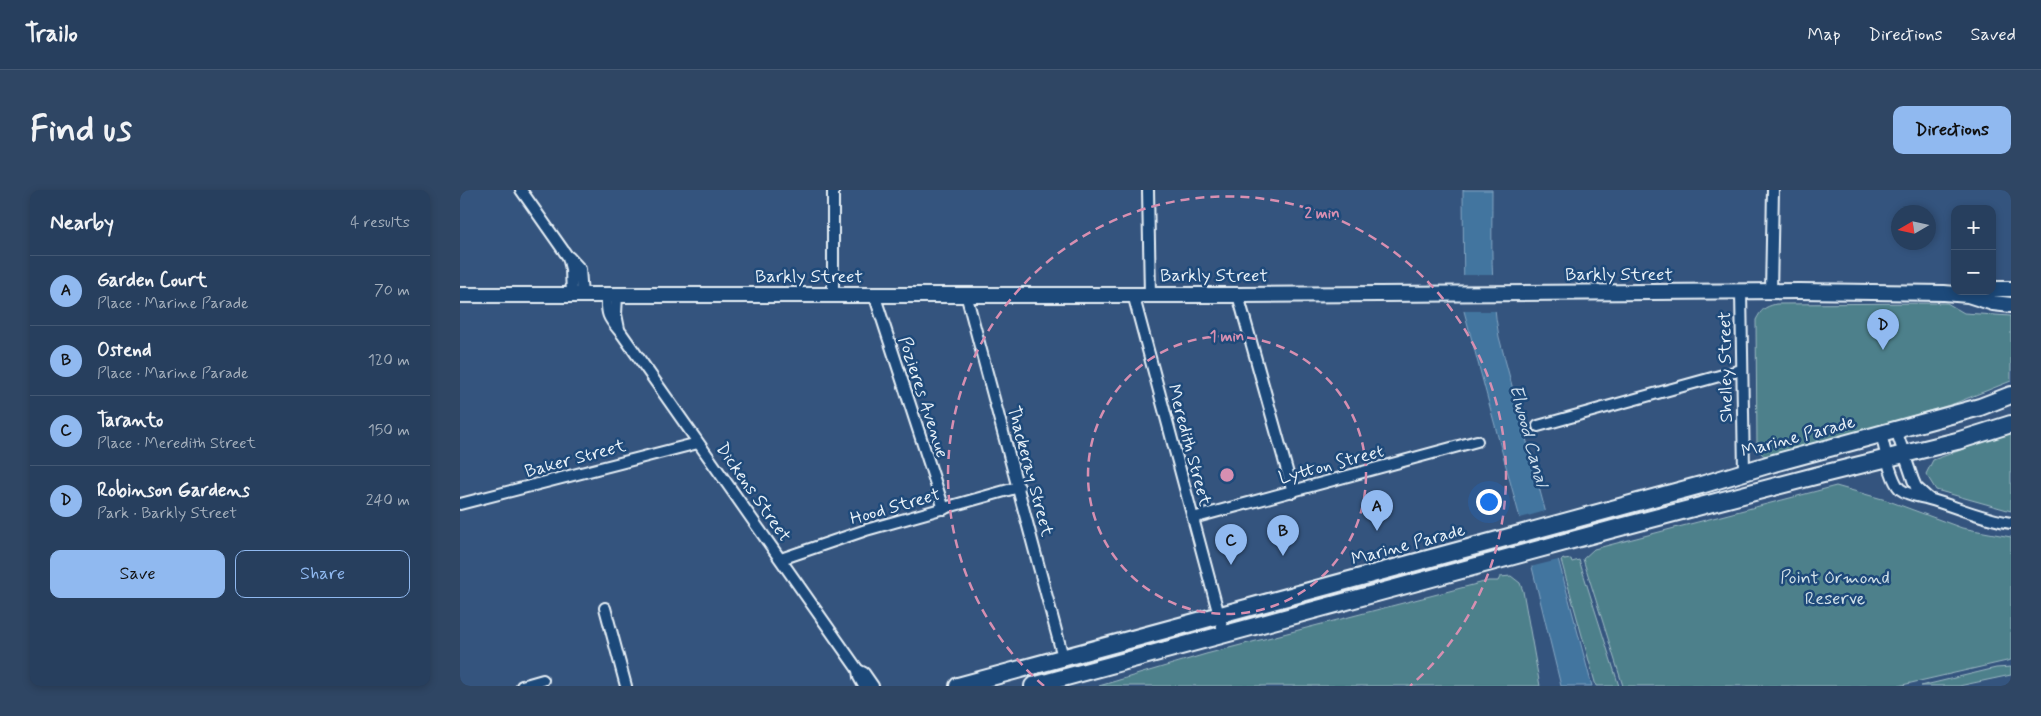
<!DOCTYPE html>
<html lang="en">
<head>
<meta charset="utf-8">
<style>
	body { margin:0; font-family:Mynerve,sans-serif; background:#2f4664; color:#f1f3f6 }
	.controls { position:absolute; right:15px; top:15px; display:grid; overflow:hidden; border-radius:10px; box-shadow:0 2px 8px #0003 }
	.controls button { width:45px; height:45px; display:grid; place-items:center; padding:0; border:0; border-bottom:1px solid #435873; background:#273f5e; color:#f1f3f6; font:25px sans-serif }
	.compass { position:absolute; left:1431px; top:15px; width:45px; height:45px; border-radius:50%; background:#273f5e; box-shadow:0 2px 8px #0003; rotate:261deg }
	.you { position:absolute; left:1028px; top:311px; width:18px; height:18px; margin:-12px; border:4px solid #fff; border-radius:50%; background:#1a73e8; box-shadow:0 0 0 8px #1a73e833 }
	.badge { display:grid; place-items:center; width:32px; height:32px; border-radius:50%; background:#90b9f0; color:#111; font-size:16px; font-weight:700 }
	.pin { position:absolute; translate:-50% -41px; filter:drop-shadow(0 1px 2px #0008) }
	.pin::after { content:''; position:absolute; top:26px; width:18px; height:15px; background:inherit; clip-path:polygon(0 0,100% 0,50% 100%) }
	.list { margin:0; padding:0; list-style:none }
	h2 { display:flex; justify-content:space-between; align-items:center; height:65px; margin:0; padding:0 20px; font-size:21px }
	h2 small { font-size:16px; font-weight:400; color:#a4afbc }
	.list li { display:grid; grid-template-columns:32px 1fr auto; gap:15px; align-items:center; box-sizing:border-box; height:70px; padding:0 20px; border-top:1px solid #435873 }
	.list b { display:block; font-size:19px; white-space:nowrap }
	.list p { margin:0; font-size:16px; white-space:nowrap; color:#a4afbc }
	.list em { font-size:16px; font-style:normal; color:#a4afbc }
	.actions { display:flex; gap:10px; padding:15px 20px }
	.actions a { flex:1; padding:11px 0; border:1px solid #90b9f0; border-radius:10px; text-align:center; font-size:18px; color:#90b9f0 }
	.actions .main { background:#90b9f0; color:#111 }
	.map { position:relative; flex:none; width:1551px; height:496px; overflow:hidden; border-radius:10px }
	header { display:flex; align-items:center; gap:30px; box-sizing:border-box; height:70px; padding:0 25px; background:#273f5e; border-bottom:1px solid #435873 }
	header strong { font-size:24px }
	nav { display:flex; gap:28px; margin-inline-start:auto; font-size:18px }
	.intro { display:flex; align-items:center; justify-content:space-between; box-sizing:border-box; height:120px; padding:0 30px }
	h1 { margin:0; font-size:35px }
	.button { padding:12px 22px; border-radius:10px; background:#90b9f0; color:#111; font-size:18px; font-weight:700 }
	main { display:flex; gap:30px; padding:0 30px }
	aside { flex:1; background:#273f5e; border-radius:10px; box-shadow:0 2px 8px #0003 }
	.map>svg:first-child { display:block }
	.green { fill:#4e808b; stroke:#9bb8c2 }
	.water { fill:#42749f; stroke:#84a6c3 }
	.pier { fill:#34547e }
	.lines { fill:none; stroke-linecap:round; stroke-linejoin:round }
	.minor-casing { stroke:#e8f1f8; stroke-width:14 }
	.secondary-casing { stroke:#e8f1f8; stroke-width:18 }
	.primary-casing { stroke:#e8f1f8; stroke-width:20 }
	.minor { stroke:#1f4a7a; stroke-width:10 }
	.secondary { stroke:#1f4a7a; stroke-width:14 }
	.primary { stroke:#1f4a7a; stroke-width:16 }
	.ring { fill:none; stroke:#d78fb1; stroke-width:2.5; stroke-dasharray:9 6 }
	.labels { text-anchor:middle; stroke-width:5; stroke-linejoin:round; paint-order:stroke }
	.street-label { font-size:18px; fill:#e8f1f8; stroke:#1f4a7a }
	.park-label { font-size:18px; fill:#d1e0e8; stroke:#1f4a7a }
	.water-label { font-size:19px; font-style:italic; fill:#cfdeeb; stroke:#1f4a7a }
	.centre { fill:#d78fb1; stroke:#1f4a7a; stroke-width:2.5 }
	.ring-label { font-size:15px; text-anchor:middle; font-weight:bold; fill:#d78fb1; stroke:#1f4a7a; stroke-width:5; stroke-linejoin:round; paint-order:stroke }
</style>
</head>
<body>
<header>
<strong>Trailo</strong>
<nav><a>Map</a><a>Directions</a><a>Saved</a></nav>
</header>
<div class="intro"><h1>Find us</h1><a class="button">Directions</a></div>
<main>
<aside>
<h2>Nearby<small>4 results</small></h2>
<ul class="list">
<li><span class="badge">A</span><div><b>Garden Court</b><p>Place · Marine Parade</p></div><em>70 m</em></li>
<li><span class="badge">B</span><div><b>Ostend</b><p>Place · Marine Parade</p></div><em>120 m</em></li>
<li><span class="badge">C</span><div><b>Taranto</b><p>Place · Meredith Street</p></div><em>150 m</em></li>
<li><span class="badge">D</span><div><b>Robinson Gardens</b><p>Park · Barkly Street</p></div><em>240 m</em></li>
</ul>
<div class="actions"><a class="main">Save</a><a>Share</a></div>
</aside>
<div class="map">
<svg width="1551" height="496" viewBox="0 0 1551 496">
	<rect width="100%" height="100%" fill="#34547e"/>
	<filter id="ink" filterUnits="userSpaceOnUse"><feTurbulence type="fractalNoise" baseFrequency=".02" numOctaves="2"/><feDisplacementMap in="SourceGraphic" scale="10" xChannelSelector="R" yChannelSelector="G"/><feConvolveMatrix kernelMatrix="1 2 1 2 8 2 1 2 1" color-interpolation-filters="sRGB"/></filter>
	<g filter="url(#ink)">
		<g class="green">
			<path d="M 1487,113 L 1504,123 L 1551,126 L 1551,191 L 1493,214 L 1310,267 L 1303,265 L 1297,259 L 1296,130 C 1301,120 1304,117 1316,114 Z"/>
			<polygon points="1551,242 1551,321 1476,300 1466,284 1473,270"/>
			<polygon points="1376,296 1426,310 1502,338 1551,347 1551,470 1438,496 1163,496 1123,369 1134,359"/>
			<polygon points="1104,369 1104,370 1111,369 1112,372 1119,370 1159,496 1136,496 1101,370"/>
			<polygon points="1051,386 1060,393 1063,401 1080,496 639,496 746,464 1028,391 1038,391 1040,387"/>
			<polygon points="1551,477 1551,485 1499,496 1461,496 1536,478"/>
		</g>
		<path class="water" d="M 1003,0 L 1032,0 C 1032,49 1030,98 1039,147 L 1132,496 L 1101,496 L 1060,328 L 1004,121 Z"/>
		<g class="pier">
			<polygon points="1001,85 1035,85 1037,121 1002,121"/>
			<polygon points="1089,320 1102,369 1070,377 1057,329"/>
		</g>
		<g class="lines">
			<g class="minor-casing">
				<g id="minor">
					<polyline points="61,0 108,67 111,79 112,105"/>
					<polyline points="688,0 690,104"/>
					<polyline points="109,67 120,79 122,105"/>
					<polyline points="1281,102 1284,282"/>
					<polyline points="1311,102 1313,0"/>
					<polyline points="414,104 484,319"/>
					<polyline points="506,104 603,467"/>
					<polyline points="673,104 764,444"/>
					<path d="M 147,105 C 146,127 149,128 162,144 L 398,480 L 404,483 L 413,496"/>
					<polyline points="157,105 156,124 159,139"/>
					<polyline points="373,105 373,0"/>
					<polyline points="778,105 833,302"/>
					<polyline points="1078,236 1281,180"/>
					<polyline points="1436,240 1453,290 1456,297 1468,308"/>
					<path d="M 1421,244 C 1425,258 1430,289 1440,299 C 1449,306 1459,306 1469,309 C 1497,317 1522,329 1551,333"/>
					<polyline points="0,314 238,253"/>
					<polyline points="733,328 1017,251"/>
					<polyline points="321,369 406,340 559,297"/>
					<polyline points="145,418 166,496"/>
					<polyline points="398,480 399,487 404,496"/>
					<polyline points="62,496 83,490"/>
				</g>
			</g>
			<g class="secondary-casing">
				<g id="secondary">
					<polyline points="1532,99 1551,99"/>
					<polyline points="0,105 778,105 1340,101 1484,103 1508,105 1533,113 1551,115"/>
				</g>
			</g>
			<g class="primary-casing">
				<g id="primary">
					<polyline points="498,496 1241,295 1314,273 1520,217 1551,205"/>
					<polyline points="573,496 1153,339 1355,286 1497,251 1551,234"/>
				</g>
			</g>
			<use href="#minor" class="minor"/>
			<use href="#secondary" class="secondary"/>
			<use href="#primary" class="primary"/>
		</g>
	</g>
	<g class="ring">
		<circle cx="767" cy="285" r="139"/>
		<path d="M584 496A279 279 0 1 1 950 496"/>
	</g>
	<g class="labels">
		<g class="street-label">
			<text x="1159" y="90">Barkly Street</text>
			<text x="754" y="91">Barkly Street</text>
			<text x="349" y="92">Barkly Street</text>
			<text transform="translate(1265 177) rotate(-91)" y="6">Shelley Street</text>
			<text transform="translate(464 207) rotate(72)" y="6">Pozieres Avenue</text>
			<text transform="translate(1338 246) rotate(-15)" y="6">Marine Parade</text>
			<text transform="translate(730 255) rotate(75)" y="6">Meredith Street</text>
			<text transform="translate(115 268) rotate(-15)" y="6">Baker Street</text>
			<text transform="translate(871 274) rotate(-15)" y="6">Lytton Street</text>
			<text transform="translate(571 281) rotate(75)" y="6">Thackeray Street</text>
			<text transform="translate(294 302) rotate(55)" y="6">Dickens Street</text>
			<text transform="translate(435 316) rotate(-16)" y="6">Hood Street</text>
			<text transform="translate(948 354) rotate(-15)" y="6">Marine Parade</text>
		</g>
		<g class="park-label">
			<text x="1375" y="393">Point Ormond<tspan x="1375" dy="21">Reserve</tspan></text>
		</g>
		<g class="water-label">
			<text transform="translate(1070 245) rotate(75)" y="7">Elwood Canal</text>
		</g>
	</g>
	<circle cx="767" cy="285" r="8" class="centre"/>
	<g class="ring-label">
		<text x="862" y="28">2 min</text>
		<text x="767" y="151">1 min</text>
	</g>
</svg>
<div class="controls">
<button>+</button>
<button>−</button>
</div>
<svg class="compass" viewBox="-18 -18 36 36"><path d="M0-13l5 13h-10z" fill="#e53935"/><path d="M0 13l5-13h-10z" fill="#a4afbc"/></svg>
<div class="you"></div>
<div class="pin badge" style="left:917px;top:341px">A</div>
<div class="pin badge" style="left:823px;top:366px">B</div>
<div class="pin badge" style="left:771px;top:375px">C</div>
<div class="pin badge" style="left:1423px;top:160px">D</div>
</div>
</main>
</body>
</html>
